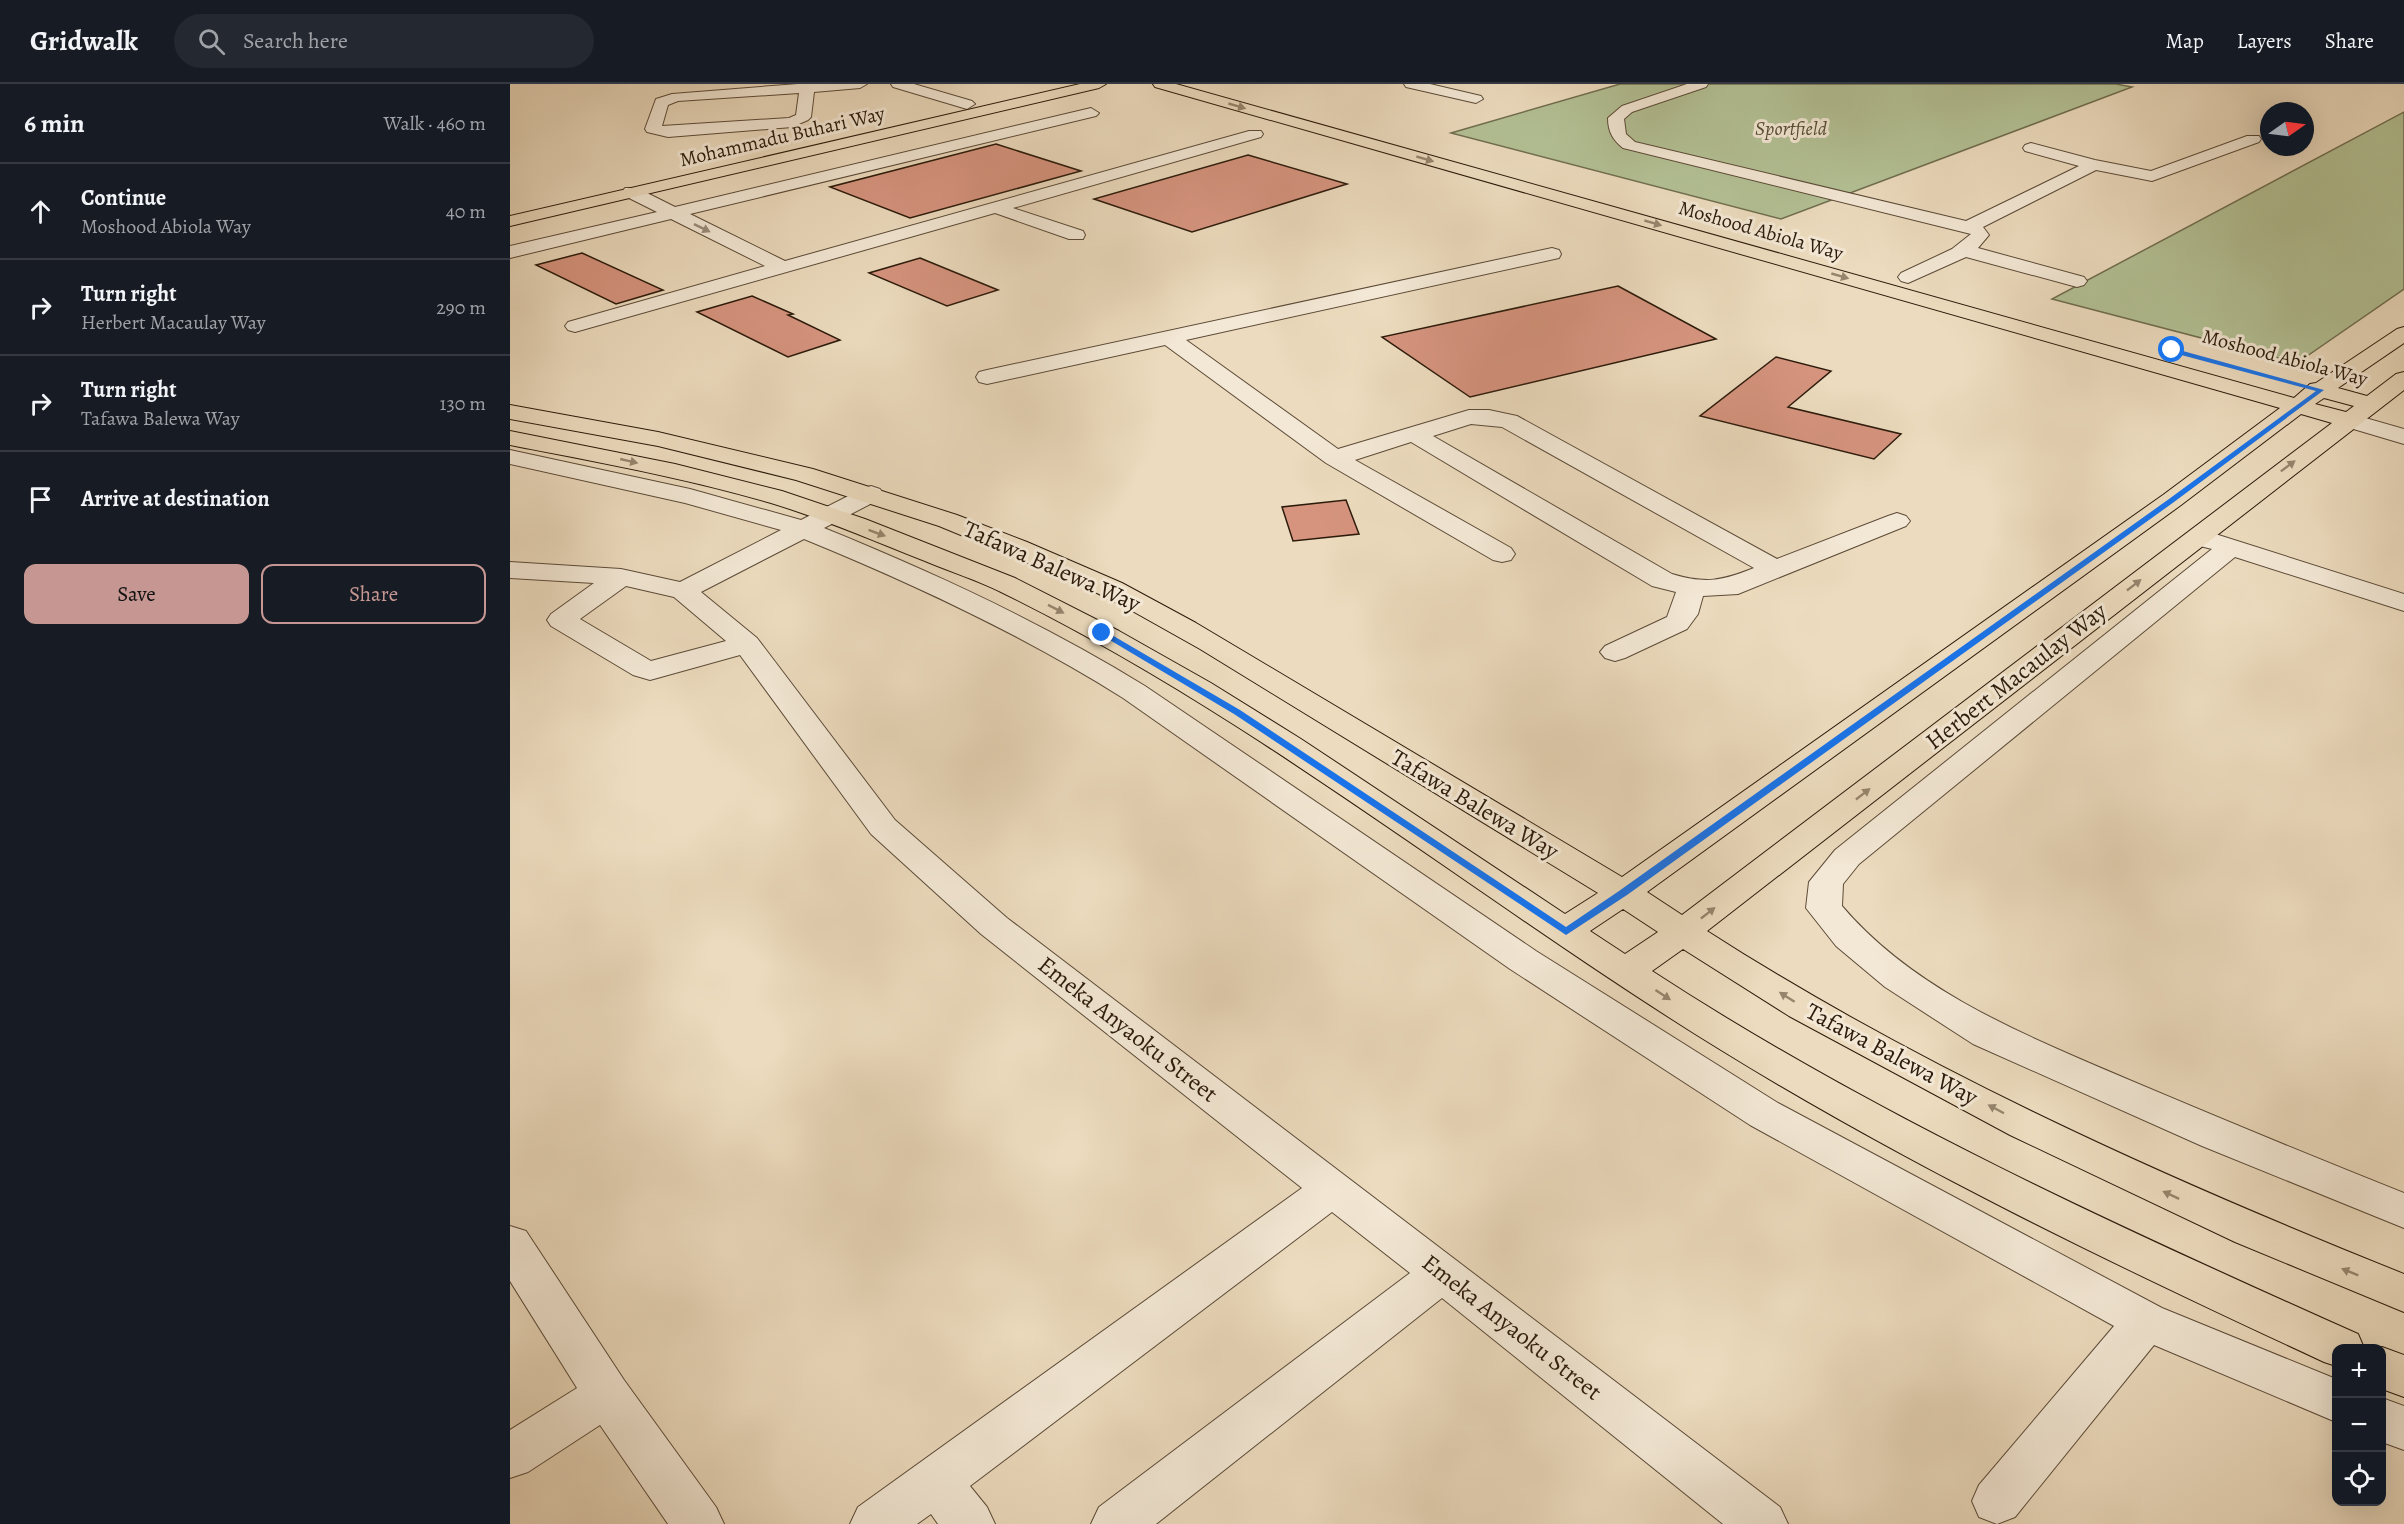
<!DOCTYPE html>
<html lang="en">
<head>
<meta charset="utf-8">
<style>
	body { margin:0; font-family:Alegreya,serif; background:#242831; color:#f1f3f6 }
	.controls { position:absolute; right:18px; bottom:18px; display:grid; overflow:hidden; border-radius:12px; box-shadow:0 6px 24px #0002 }
	.controls button { width:54px; height:54px; display:grid; place-items:center; padding:0; border:0; border-bottom:2px solid #363941; background:#171b24; color:#f1f3f6; font:30px sans-serif }
	.compass { position:absolute; left:1750px; top:18px; width:54px; height:54px; border-radius:50%; background:#171b24; box-shadow:0 6px 24px #0002; rotate:76deg }
	.stop { position:absolute; width:18px; height:18px; margin:-14px; border:4px solid #1a73e8; border-radius:50%; background:#fff }
	.stop.end { background:#1a73e8; border-color:#fff; box-shadow:0 2px 6px #0008 }
	.list { margin:0; padding:0; list-style:none }
	h2 { display:flex; justify-content:space-between; align-items:center; height:78px; margin:0; padding:0 24px; font-size:26px }
	h2 small { font-size:20px; font-weight:400; color:#9ea1a6 }
	.list li { display:grid; grid-template-columns:39px 1fr auto; gap:18px; align-items:center; box-sizing:border-box; height:96px; padding:0 24px; border-top:2px solid #363941 }
	.list b { display:block; font-size:22px; white-space:nowrap }
	.list p { margin:0; font-size:20px; white-space:nowrap; color:#9ea1a6 }
	.list em { font-size:20px; font-style:normal; color:#9ea1a6 }
	.actions { display:flex; gap:12px; padding:18px 24px }
	.actions a { flex:1; padding:14px 0; border:2px solid #c59692; border-radius:12px; text-align:center; font-size:21px; color:#c59692 }
	.actions .main { background:#c59692; color:#111 }
	.icon { flex:none; width:33px; height:33px; fill:none; stroke:currentColor; stroke-width:2; stroke-linecap:round; stroke-linejoin:round }
	.map { position:relative; flex:none; width:1894px; height:1440px; overflow:hidden }
	header { display:flex; align-items:center; gap:36px; box-sizing:border-box; height:84px; padding:0 30px; background:#171b24; border-bottom:2px solid #363941 }
	header strong { font-size:28px }
	nav { display:flex; gap:33px; margin-inline-start:auto; font-size:21px }
	.search { width:420px; height:54px; background:#242831; display:flex; align-items:center; gap:15px; box-sizing:border-box; padding:0 21px; border-radius:33px; color:#9ea1a6; font-size:22px }
	main { display:flex }
	aside { flex:1; background:#171b24 }
	.map>svg:first-child { display:block }
	.green { fill:#b3c195; stroke:#706e50; stroke-width:1.5 }
	.building { fill:#d6947f; stroke:#2c1b0b; stroke-width:1.5 }
	.lines { fill:none; stroke-linecap:round; stroke-linejoin:round }
	.minor-casing { stroke:#5c4b38; stroke-width:2 }
	.major-casing { stroke:#2c1b0b; stroke-width:2 }
	.minor { fill:#f3e8d5; fill-rule:evenodd }
	.major { fill:#ecdbbe; fill-rule:evenodd }
	.oneway { fill:#96856d }
	.oneway2 { fill:#998c7a }
	.route { fill:#1a73e8 }
	.labels { text-anchor:middle; stroke-width:6; stroke-linejoin:round; paint-order:stroke }
	.far-park-label { font-size:20px; font-style:italic; fill:#544d34; stroke:#f3e8d5 }
	.far-street-label { font-size:20px; fill:#2c1b0b; stroke:#f3e8d5 }
	.street-label { font-size:24px; fill:#2c1b0b; stroke:#f3e8d5 }
</style>
</head>
<body>
<header>
<strong>Gridwalk</strong>
<div class="search"><svg class="icon" aria-label="search" viewBox="0 0 24 24"><circle cx="10" cy="10" r="6"/><path d="M15 15l6 6"/></svg>Search here</div>
<nav><a>Map</a><a>Layers</a><a>Share</a></nav>
</header>
<main>
<aside>
<h2>6 min<small>Walk · 460 m</small></h2>
<ul class="list">
<li><svg class="icon" aria-label="ahead" viewBox="0 0 24 24"><path d="M12 20V5M6 11l6-6 6 6"/></svg><div><b>Continue</b><p>Moshood Abiola Way</p></div><em>40 m</em></li>
<li><svg class="icon" aria-label="right" viewBox="0 0 24 24"><path d="M7 20v-9h11M14 6l5 5-5 5"/></svg><div><b>Turn right</b><p>Herbert Macaulay Way</p></div><em>290 m</em></li>
<li><svg class="icon" aria-label="right" viewBox="0 0 24 24"><path d="M7 20v-9h11M14 6l5 5-5 5"/></svg><div><b>Turn right</b><p>Tafawa Balewa Way</p></div><em>130 m</em></li>
<li><svg class="icon" aria-label="arrive" viewBox="0 0 24 24"><path d="M6 21V4h12l-3 4 3 4H6"/></svg><div><b>Arrive at destination</b></div></li>
</ul>
<div class="actions"><a class="main">Save</a><a>Share</a></div>
</aside>
<div class="map">
<svg width="1894" height="1440" viewBox="0 0 1894 1440">
	<rect width="100%" height="100%" fill="#ecdbbe"/>
	<filter id="stains"><feTurbulence type="fractalNoise" baseFrequency=".00333" numOctaves="4"/><feColorMatrix values="0 0 0 0 .2 0 0 0 0 .09 0 0 0 0 .02 0 0 0 .5 -.17"/></filter>
	<radialGradient id="worn" r=".72"><stop offset=".6" stop-color="#630" stop-opacity="0"/><stop offset="1" stop-color="#630" stop-opacity=".3"/></radialGradient>
	<g class="green">
		<polygon points="1110,0 1606,0 1622,3 1271,135 941,49"/>
		<polygon points="1894,28 1894,205 1787,279 1542,215"/>
	</g>
	<g class="building">
		<polygon points="486,60 571,87 400,134 320,103"/>
		<polygon points="738,71 837,100 682,148 584,115"/>
		<polygon points="72,169 153,206 106,220 26,181"/>
		<polygon points="410,174 488,206 437,222 359,189"/>
		<polygon points="1108,202 1206,255 960,313 872,253"/>
		<polygon points="242,212 283,230 278,231 330,256 278,273 187,228"/>
		<polygon points="1266,273 1321,287 1278,323 1391,350 1364,375 1190,332"/>
		<polygon points="836,416 849,450 783,457 772,423"/>
	</g>
	<g class="lines">
		<g class="minor-casing">
			<g id="minor">
				<path d="M 288,0 L 357,0 L 350,4 L 304,8 L 301,33 L 298,36 L 282,43 L 158,53 L 137,48 L 135,45 L 146,15 L 162,10 ZM 289,9 L 286,31 L 279,34 L 152,42 L 158,21 L 168,17 Z"/>
				<polygon points="381,0 404,0 462,17 465,20 457,25 383,3"/>
				<polygon points="894,0 920,0 971,12 973,15 966,19 896,3"/>
				<path d="M 1177,0 L 1198,0 L 1196,3 L 1122,28 L 1114,35 L 1116,50 L 1125,58 L 1456,137 L 1569,82 L 1515,67 L 1513,64 L 1515,61 L 1521,59 L 1585,76 L 1641,87 L 1737,52 L 1749,52 L 1751,55 L 1749,58 L 1642,97 L 1586,86 L 1473,143 L 1479,151 L 1468,164 L 1574,193 L 1577,197 L 1574,201 L 1567,203 L 1456,173 L 1398,199 L 1391,197 L 1388,193 L 1391,189 L 1442,165 L 1461,150 L 1113,64 C 1103,56 1098,48 1098,34 L 1112,22 Z"/>
				<polygon points="581,24 589,29 586,32 180,130 275,177 739,47 751,47 753,50 751,53 503,124 573,147 575,151 573,155 559,155 485,129 65,248 58,246 55,242 58,238 255,182 161,135 0,174 0,162 147,128 115,112 112,108 115,104 127,104 165,123"/>
				<path d="M 1042,164 L 1049,166 L 1051,170 L 1049,174 L 676,256 L 828,365 L 959,326 L 979,326 L 1007,332 L 1267,475 L 1378,432 L 1387,429 L 1396,432 L 1400,437 L 1396,442 L 1228,510 L 1193,512 L 1188,530 L 1177,545 L 1115,574 L 1105,577 L 1095,574 L 1090,568 L 1095,562 L 1157,533 L 1166,508 L 1142,502 L 901,358 L 845,376 L 1001,464 L 1005,470 L 1001,476 L 992,478 L 983,476 L 816,379 L 655,261 L 477,300 L 469,298 L 466,293 L 469,288 L 477,286 ZM 961,340 L 992,343 L 1244,484 C 1211,497 1196,500 1162,490 L 923,352 Z"/>
				<polygon points="1838,329 1894,345 1894,360 1830,341 1826,336 1830,331"/>
				<path d="M 0,366 L 180,405 L 291,436 L 352,405 L 361,402 L 370,405 L 374,410 L 370,415 L 314,444 C 425,489 533,539 635,602 L 1026,867 L 1268,1019 L 1652,1224 L 1826,1295 L 1826,1338 L 1644,1261 L 1505,1433 L 1487,1440 L 1469,1433 L 1462,1417 L 1469,1401 L 1604,1242 L 1240,1041 L 1000,885 L 613,614 C 513,551 404,500 294,455 L 191,508 L 247,554 L 385,736 L 497,834 L 1270,1423 L 1278,1440 L 1213,1440 L 932,1214 L 646,1440 L 581,1440 L 589,1423 L 900,1189 L 822,1128 L 460,1402 L 477,1423 L 485,1440 L 428,1440 L 421,1430 L 407,1440 L 340,1440 L 348,1423 L 792,1104 L 471,850 L 361,750 L 230,571 L 140,596 L 123,591 L 41,542 L 37,536 L 41,530 L 84,499 L 0,494 L 0,478 L 111,485 L 170,498 L 271,446 L 175,419 L 0,380 ZM 116,502 L 164,513 L 216,557 L 141,577 L 70,535 Z"/>
				<path d="M 1699,448 L 1894,510 L 1894,527 L 1725,473 L 1349,780 L 1333,800 L 1332,822 C 1405,908 1515,951 1617,995 C 1709,1034 1801,1072 1894,1109 L 1894,1144 L 1692,1062 L 1463,960 L 1375,903 L 1326,862 L 1296,824 L 1299,798 L 1325,766 L 1702,465 L 1690,462 L 1686,456 L 1690,450 Z"/>
				<polygon points="0,1142 16,1147 114,1296 206,1423 214,1440 158,1440 90,1341 18,1388 0,1394 0,1346 67,1304 0,1197"/>
				<polygon points="1872,1314 1894,1322 1894,1366 1872,1358"/>
			</g>
		</g>
		<g class="major-casing">
			<g id="major">
				<polygon points="570,0 596,0 589,4 0,142 0,132"/>
				<path d="M 643,0 L 666,0 L 1784,314 L 1800,300 L 1806,299 L 1887,245 L 1894,243 L 1894,259 L 1828,304 L 1857,312 L 1886,290 L 1894,288 L 1894,306 L 1197,847 C 1413,986 1657,1095 1894,1190 L 1894,1228 L 1725,1158 L 1500,1051 L 1279,932 L 1173,865 L 1142,887 C 1364,1032 1606,1142 1848,1250 L 1854,1264 L 1826,1264 L 1826,1282 L 1814,1278 C 1609,1183 1404,1085 1211,966 C 969,817 748,634 491,508 C 467,496 441,488 415,477 C 364,457 314,435 261,419 C 176,394 87,378 0,361 L 0,347 L 165,380 L 272,407 L 355,435 L 505,494 L 609,547 L 701,599 L 791,655 L 1055,830 L 1088,809 L 690,565 L 617,524 L 567,499 L 429,442 L 286,396 L 148,362 L 0,335 L 0,321 L 148,348 L 303,385 L 447,431 L 517,458 L 612,499 L 686,539 L 1112,793 L 1653,411 L 1770,324 L 645,3 ZM 1814,314 L 1844,322 L 1836,328 L 1805,320 ZM 1791,330 L 1822,339 L 1172,831 L 1137,808 L 1671,421 ZM 1113,825 L 1148,848 L 1115,870 L 1080,847 Z"/>
				<polygon points="1872,1263 1894,1271 1894,1313 1872,1305 1872,1264 1868,1264"/>
			</g>
		</g>
		<use href="#minor" class="minor"/>
		<use href="#major" class="major"/>
	</g>
	<defs><path id="oneway-solid" d="M-6-.8H1V-3.2L6.5 0L1 3.2V.8H-6Z" transform="scale(1.5)"/></defs>
	<g class="oneway">
		<use href="#oneway-solid" transform="translate(727 22) rotate(16)"/>
		<use href="#oneway-solid" transform="translate(915 75) rotate(16)"/>
		<use href="#oneway-solid" transform="translate(1143 139) rotate(16)"/>
		<use href="#oneway-solid" transform="translate(1330 192) rotate(16)"/>
		<use href="#oneway-solid" transform="translate(119 377) rotate(13)"/>
		<use href="#oneway-solid" transform="translate(1778 382) rotate(-37)"/>
		<use href="#oneway-solid" transform="translate(367 449) rotate(20)"/>
		<use href="#oneway-solid" transform="translate(1624 501) rotate(-38)"/>
		<use href="#oneway-solid" transform="translate(546 525) rotate(27)"/>
		<use href="#oneway-solid" transform="translate(1353 710) rotate(-38)"/>
		<use href="#oneway-solid" transform="translate(1198 829) rotate(-38)"/>
		<use href="#oneway-solid" transform="translate(1153 911) rotate(33)"/>
		<use href="#oneway-solid" transform="translate(1277 913) rotate(-148)"/>
		<use href="#oneway-solid" transform="translate(1486 1025) rotate(-152)"/>
		<use href="#oneway-solid" transform="translate(1661 1111) rotate(-155)"/>
		<use href="#oneway-solid" transform="translate(1840 1188) rotate(-158)"/>
	</g>
	<use class="oneway2" href="#oneway-solid" transform="translate(192 144) rotate(26)"/>
	<polygon class="route" points="1662,264 1814,306 1664,418 1117,811 1056,851 724,630 588,549 595,547 730,626 1056,843 1109,807 1659,415 1806,307 1660,268"/>
	<g class="labels">
		<g class="far-park-label">
			<text x="1281" y="51">Sportfield</text>
		</g>
		<g class="far-street-label">
			<text transform="translate(272 52) rotate(-13)" y="7">Mohammadu Buhari Way</text>
			<text transform="translate(1251 146) rotate(16)" y="7">Moshood Abiola Way</text>
			<text transform="translate(1775 273) rotate(15)" y="7">Moshood Abiola Way</text>
		</g>
		<g class="street-label">
			<text transform="translate(542 482) rotate(24)" y="8">Tafawa Balewa Way</text>
			<text transform="translate(1506 592) rotate(-38)" y="8">Herbert Macaulay Way</text>
			<text transform="translate(965 720) rotate(31)" y="8">Tafawa Balewa Way</text>
			<text transform="translate(618 945) rotate(38)" y="8">Emeka Anyaoku Street</text>
			<text transform="translate(1382 970) rotate(28)" y="8">Tafawa Balewa Way</text>
			<text transform="translate(1002 1243) rotate(38)" y="8">Emeka Anyaoku Street</text>
		</g>
	</g>
	<rect width="100%" height="100%" filter="url(#stains)"/>
	<rect width="100%" height="100%" fill="url(#worn)"/>
</svg>
<div class="controls">
<button>+</button>
<button>−</button>
<button><svg class="icon" aria-label="locate" viewBox="0 0 24 24"><circle cx="12" cy="12" r="6"/><path d="M12 2v4M12 18v4M2 12h4M18 12h4"/></svg></button>
</div>
<svg class="compass" viewBox="-18 -18 36 36"><path d="M0-13l5 13h-10z" fill="#e53935"/><path d="M0 13l5-13h-10z" fill="#9ea1a6"/></svg>
<div class="stop" style="left:1662px;top:266px"></div>
<div class="stop end" style="left:592px;top:549px"></div>
</div>
</main>
</body>
</html>
